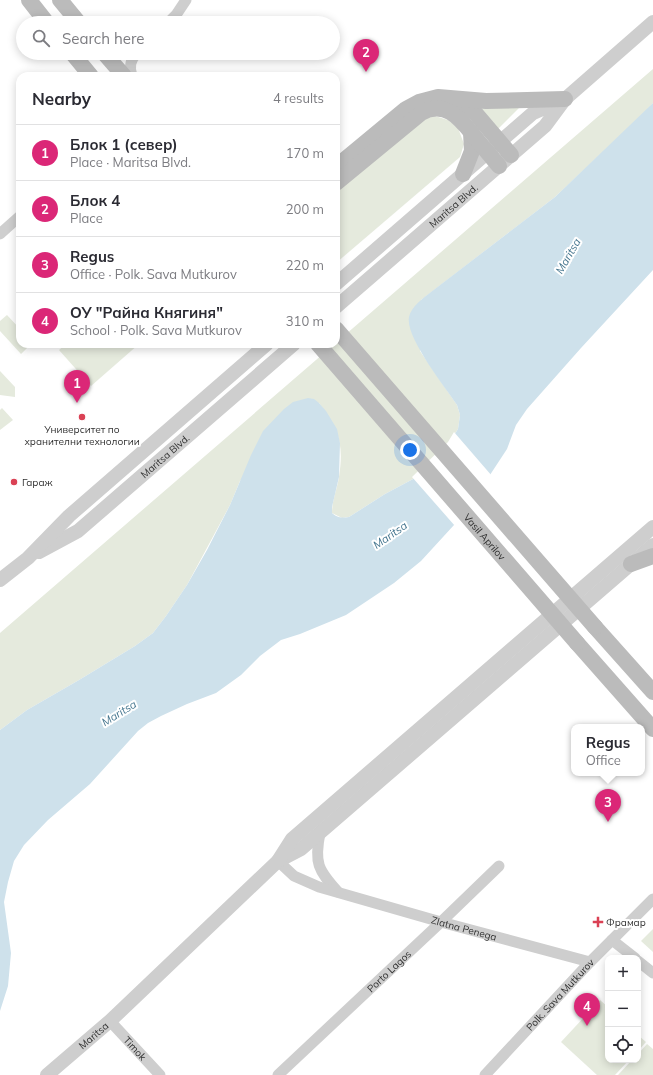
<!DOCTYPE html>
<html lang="en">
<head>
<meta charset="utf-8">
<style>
	body { margin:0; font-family:Mulish,sans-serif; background:#f7f7f7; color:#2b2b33 }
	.controls { position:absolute; right:12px; bottom:12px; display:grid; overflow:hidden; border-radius:8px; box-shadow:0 2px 10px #0003 }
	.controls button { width:36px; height:36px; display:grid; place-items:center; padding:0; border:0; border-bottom:1px solid #e1e1e2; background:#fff; color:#2b2b33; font:20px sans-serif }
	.you { position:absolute; left:410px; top:450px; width:14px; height:14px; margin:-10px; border:3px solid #fff; border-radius:50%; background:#1a73e8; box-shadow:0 0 0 6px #1a73e833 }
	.badge { display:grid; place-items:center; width:26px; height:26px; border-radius:50%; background:#db2777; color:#fff; font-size:13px; font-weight:700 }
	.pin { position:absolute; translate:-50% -33px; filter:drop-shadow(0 1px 2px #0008) }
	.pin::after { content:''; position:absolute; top:21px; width:14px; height:12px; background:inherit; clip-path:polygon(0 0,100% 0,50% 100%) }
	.popup { position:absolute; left:571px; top:724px; width:74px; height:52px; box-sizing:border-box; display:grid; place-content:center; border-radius:8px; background:#fff; filter:drop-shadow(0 1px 3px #0005); font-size:13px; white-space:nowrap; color:#7c7c81 }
	.popup b { font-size:15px; color:#2b2b33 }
	.popup::after { content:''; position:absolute; left:50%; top:100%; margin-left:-8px; border:8px solid transparent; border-top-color:#fff }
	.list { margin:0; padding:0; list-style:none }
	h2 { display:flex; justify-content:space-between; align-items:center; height:52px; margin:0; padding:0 16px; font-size:17px }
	h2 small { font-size:13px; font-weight:400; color:#7c7c81 }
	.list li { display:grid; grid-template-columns:26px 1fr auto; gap:12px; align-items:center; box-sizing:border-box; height:56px; padding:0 16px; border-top:1px solid #e1e1e2 }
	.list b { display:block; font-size:15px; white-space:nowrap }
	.list p { margin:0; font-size:13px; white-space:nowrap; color:#7c7c81 }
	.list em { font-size:13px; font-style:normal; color:#7c7c81 }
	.icon { flex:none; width:22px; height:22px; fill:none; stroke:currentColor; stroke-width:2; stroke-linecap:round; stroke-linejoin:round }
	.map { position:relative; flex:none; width:653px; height:1075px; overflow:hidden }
	.search { position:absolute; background:#fff; box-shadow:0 2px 10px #0003; left:16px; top:16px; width:324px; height:44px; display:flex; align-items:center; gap:10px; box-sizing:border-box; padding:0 14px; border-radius:22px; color:#7c7c81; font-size:15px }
	.panel { position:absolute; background:#fff; box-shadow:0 2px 10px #0003; left:16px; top:72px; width:324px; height:276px; border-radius:12px }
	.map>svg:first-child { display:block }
	.green { fill:#e5eadd }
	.water { fill:#cee1eb }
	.pier { fill:#fff }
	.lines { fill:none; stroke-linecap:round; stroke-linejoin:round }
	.minor { stroke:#cecece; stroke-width:11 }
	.tertiary { stroke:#cecece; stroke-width:14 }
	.secondary { stroke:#bbb; stroke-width:16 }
	.secondary-bridge { stroke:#bbb; stroke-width:16 }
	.poi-dot { fill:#da4154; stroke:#fff; stroke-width:1.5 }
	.labels { text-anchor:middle; stroke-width:4; stroke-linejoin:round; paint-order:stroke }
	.street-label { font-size:10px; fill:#313131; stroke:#fff }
	.poi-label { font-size:10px; fill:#313131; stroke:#fff; text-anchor:start }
	.water-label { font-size:11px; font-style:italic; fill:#44758e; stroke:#fff }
</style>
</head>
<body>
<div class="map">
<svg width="653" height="1075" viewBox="0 0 653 1075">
	<rect width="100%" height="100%" fill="#fff"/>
	<g class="green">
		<path d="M 653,69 L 653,103 L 643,114 L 555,197 L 421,300 L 420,351 L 457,405 L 460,415 L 458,429 L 449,443 L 415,478 L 385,494 L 349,517 L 342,518 L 332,513 C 332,501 337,489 339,477 C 344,444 339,429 319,403 L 240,481 L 230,505 L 187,585 L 166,616 L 153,633 L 135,646 L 79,680 L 27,710 L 0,730 L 0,633 Z"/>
		<polygon points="475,104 523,104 495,132"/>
		<polygon points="435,116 448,120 458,128 464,144 460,157 336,263 336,191 419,120"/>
		<polygon points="7,315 20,329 20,344 31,344 21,354 0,331 0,321"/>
		<polygon points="66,344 139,344 91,386 59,350"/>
		<polygon points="0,371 15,387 15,397 0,395"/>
		<polygon points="2,408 13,420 0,430 0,410"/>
		<polygon points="653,929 653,952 641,941"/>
		<polygon points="600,1000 608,1007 608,1060 629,1060 615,1075 597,1075 561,1042"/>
		<polygon points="638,1035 646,1042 638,1051"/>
		<polygon points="647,1044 653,1049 653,1075 618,1075 632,1060 638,1060 638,1054"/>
	</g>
	<path class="water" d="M 653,103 L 653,270 L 581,348 L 527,409 L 516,425 L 507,449 L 465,513 L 421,561 L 394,583 L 346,615 L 300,634 L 281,640 L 260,656 L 241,675 L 216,693 L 187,704 L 161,716 L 148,723 L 138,731 L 90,784 L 48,820 L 24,845 L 14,861 L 8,882 L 4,902 L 11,953 L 8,986 L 0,1011 L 0,730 L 27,710 L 79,680 L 135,646 L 153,633 L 166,616 L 187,585 L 207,550 L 230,505 L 251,455 L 263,431 L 284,409 L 293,402 L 308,398 L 314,399 L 319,403 L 326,411 L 337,429 L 340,443 L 339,477 L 332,507 L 332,513 C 338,518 341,518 349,517 L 385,494 L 415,478 L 449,443 L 458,429 L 460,415 L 457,405 C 445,387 405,337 409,317 C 411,307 423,298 431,292 L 555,197 Z"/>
	<polygon class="pier" points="454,432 492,476 467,514 455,526 412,477 448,442"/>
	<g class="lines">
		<g class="minor">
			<polyline points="168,23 176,15 186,0"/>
			<path d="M 132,76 C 129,67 130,60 137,53"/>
			<polyline points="0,234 20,216"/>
			<path d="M 320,833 C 314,863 318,870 338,892"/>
			<path id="s1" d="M 278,861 L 294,876 L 319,887 L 441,922 L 590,962"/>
			<polyline points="612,940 635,958"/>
			<polyline points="638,961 653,973"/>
			<path id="s2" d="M 110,1021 L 160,1075"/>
			<path id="s3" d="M 278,1075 L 441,922 L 499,866"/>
			<path id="s4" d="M 485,1075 L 590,962 L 653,899"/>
		</g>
		<g class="tertiary">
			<polyline points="336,284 533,113 563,100"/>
			<path id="s5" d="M 336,307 L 545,126 L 565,99 L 653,22"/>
			<path id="s6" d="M 39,552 L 78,531 L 294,344"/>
			<polyline points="0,580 28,558 69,516 267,344"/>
			<polyline points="278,861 301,849 653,545"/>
			<path id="s7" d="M 47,1075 L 110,1021 L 278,861 L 292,839 L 653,527"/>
		</g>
		<g class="secondary">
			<polyline points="29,0 47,23"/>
			<polyline points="60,0 79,23"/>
			<polyline points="72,53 91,76"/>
			<polyline points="104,53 124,76"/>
			<polyline points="458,99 476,114 511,155"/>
			<polyline points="336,167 406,109 419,102 438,97 486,101 565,99"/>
			<polyline points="463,174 472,151 471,132"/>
			<path d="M 336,183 L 421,113 C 446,99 461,120 475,137 C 483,147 491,156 499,166"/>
			<polyline points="631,564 653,556"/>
			<polyline points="595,627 653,692"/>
			<polyline points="577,643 653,729"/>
		</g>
		<g class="secondary-bridge">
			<polyline points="336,329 595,627"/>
			<path id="s8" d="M 318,344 L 577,643"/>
		</g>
	</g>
	<g class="poi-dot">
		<circle cx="82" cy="417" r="4"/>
		<circle cx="14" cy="482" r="4"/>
		<path d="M596 916h4v4h4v4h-4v4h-4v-4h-4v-4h4z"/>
	</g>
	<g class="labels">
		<g class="street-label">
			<text dy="4" stroke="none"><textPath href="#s5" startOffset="155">Maritsa Blvd.</textPath></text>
			<text dy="4" stroke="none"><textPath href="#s6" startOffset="159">Maritsa Blvd.</textPath></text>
			<text dy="4" stroke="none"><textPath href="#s8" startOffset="255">Vasil Aprilov</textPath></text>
			<text dy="4" stroke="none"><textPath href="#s1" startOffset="200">Zlatna Penega</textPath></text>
			<text dy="4" stroke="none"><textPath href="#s3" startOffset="152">Porto Lagos</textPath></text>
			<text dy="4" stroke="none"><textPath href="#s4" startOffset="110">Polk. Sava Mutkurov</textPath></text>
			<text dy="4" stroke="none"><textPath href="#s7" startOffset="61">Maritsa</textPath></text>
			<text dy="4" stroke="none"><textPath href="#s2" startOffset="37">Timok</textPath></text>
		</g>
		<g class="poi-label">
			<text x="82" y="433" text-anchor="middle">Университет по<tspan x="82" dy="12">хранителни технологии</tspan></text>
			<text x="22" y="486">Гараж</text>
			<text x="606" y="926">Фрамар</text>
		</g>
		<g class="water-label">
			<text transform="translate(568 256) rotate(-60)" y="4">Maritsa</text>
			<text transform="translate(390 535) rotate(-35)" y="4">Maritsa</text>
			<text transform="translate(119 713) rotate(-32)" y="4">Maritsa</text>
		</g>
	</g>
</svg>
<div class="controls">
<button>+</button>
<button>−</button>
<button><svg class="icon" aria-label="locate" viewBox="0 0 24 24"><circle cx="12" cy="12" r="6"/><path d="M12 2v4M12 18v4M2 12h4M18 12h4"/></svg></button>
</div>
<div class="you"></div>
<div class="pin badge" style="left:77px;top:403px">1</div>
<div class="pin badge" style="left:366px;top:72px">2</div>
<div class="pin badge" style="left:608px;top:822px">3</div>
<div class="popup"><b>Regus</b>Office</div>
<div class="pin badge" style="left:587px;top:1026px">4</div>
<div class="search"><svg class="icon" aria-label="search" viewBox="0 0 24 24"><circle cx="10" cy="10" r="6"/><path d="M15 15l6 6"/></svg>Search here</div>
<section class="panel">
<h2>Nearby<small>4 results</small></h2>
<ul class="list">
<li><span class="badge">1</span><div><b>Блок 1 (север)</b><p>Place · Maritsa Blvd.</p></div><em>170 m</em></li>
<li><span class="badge">2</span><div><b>Блок 4</b><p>Place</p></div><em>200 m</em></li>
<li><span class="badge">3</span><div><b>Regus</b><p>Office · Polk. Sava Mutkurov</p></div><em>220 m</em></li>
<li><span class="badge">4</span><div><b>ОУ &quot;Райна Княгиня&quot;</b><p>School · Polk. Sava Mutkurov</p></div><em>310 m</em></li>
</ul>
</section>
</div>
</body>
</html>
